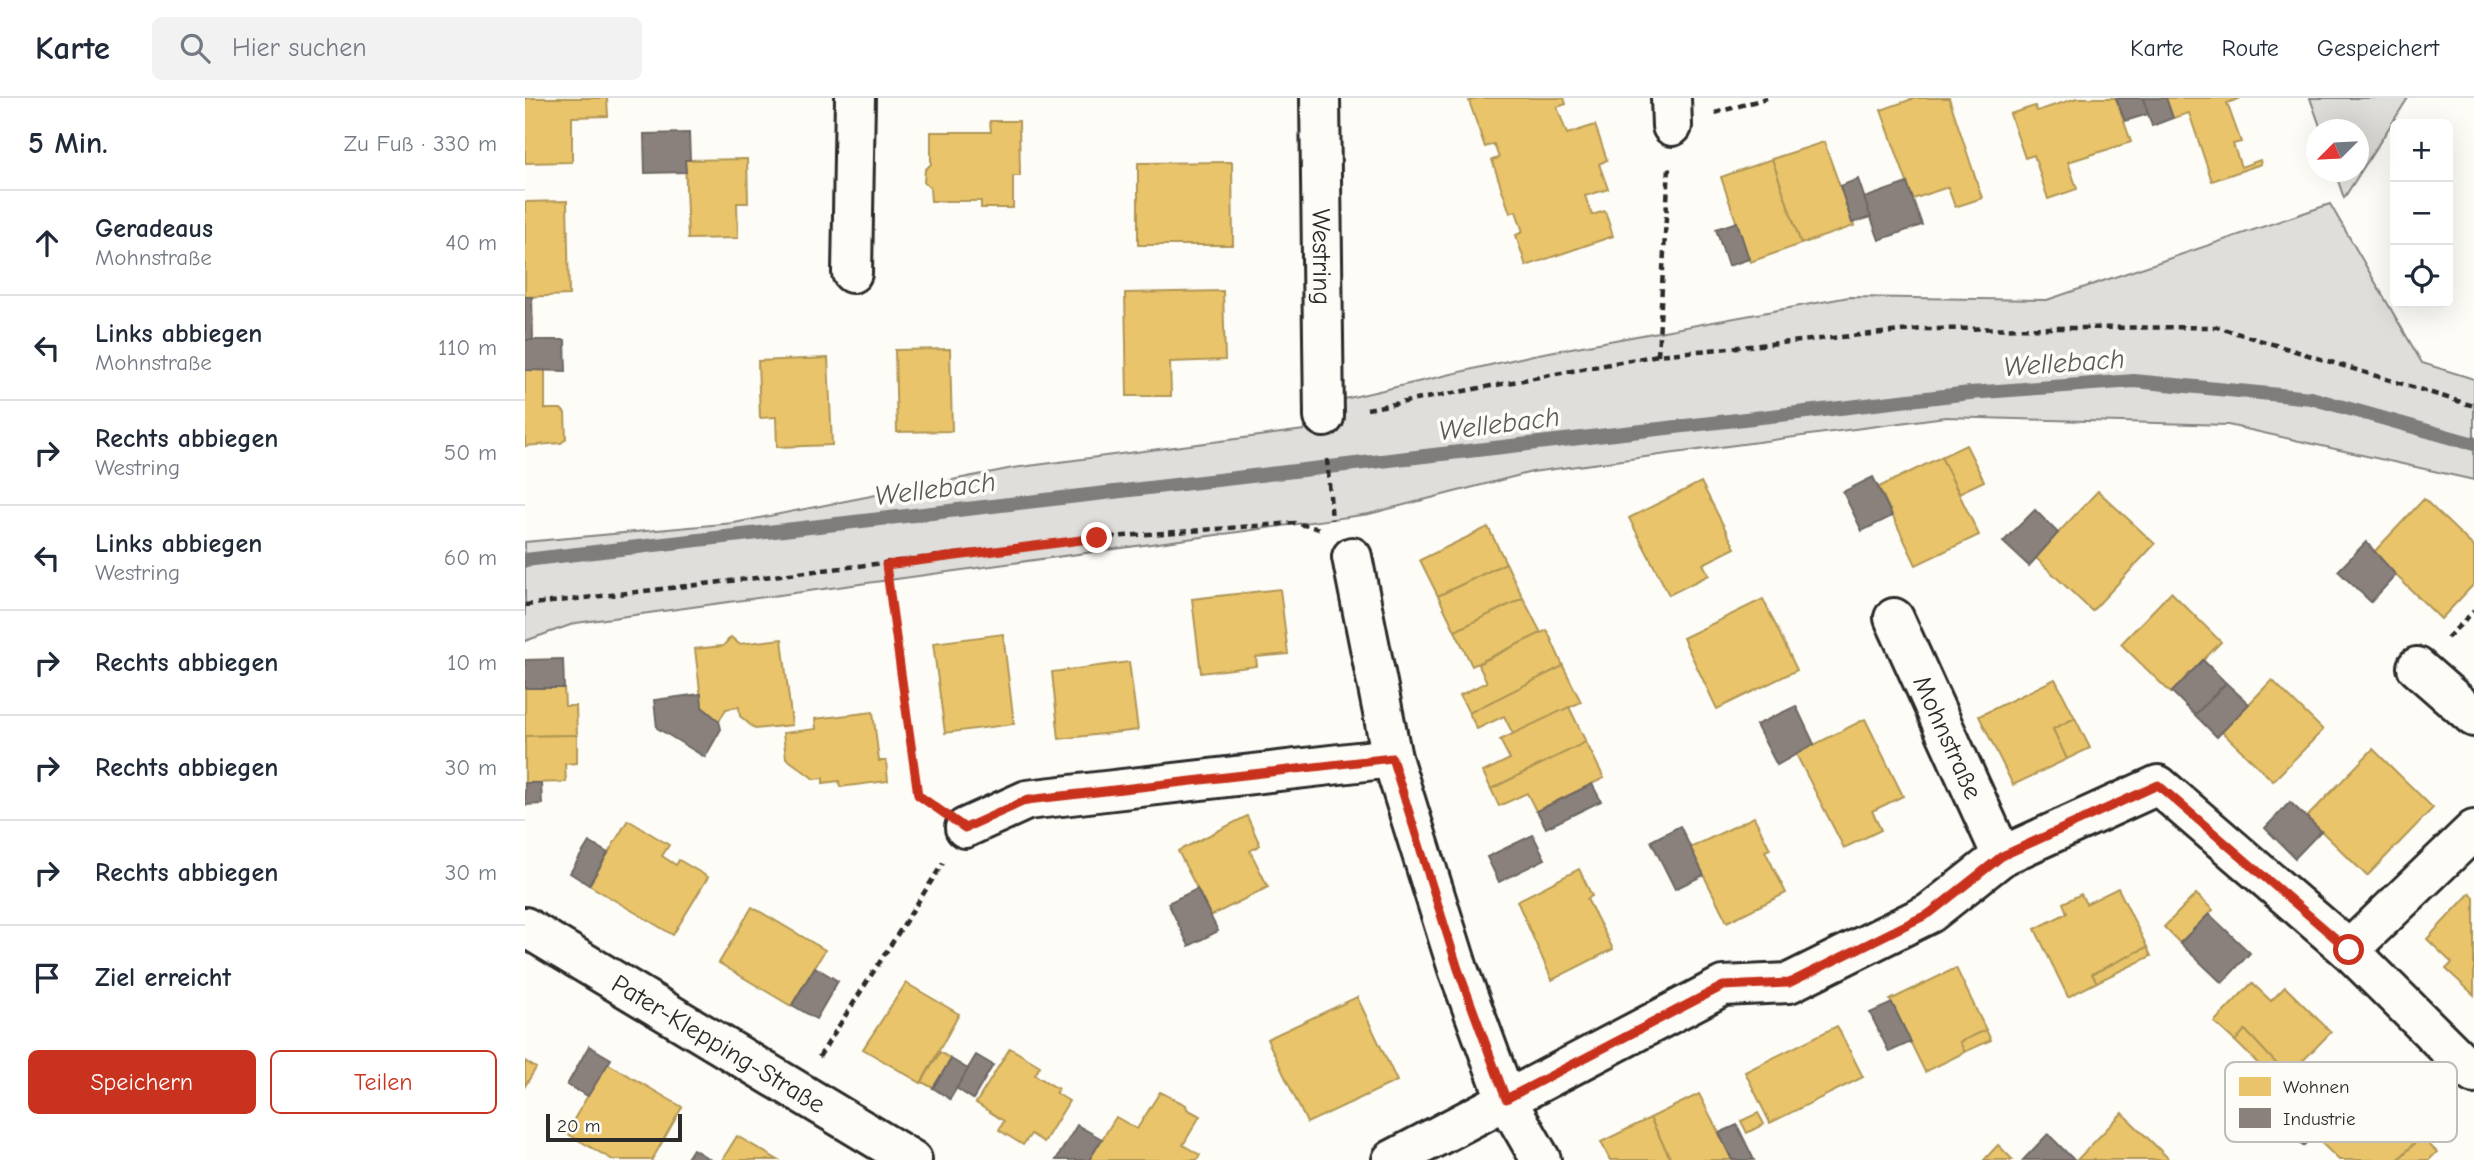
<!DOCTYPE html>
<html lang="de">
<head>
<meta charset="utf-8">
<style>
	body { margin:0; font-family:"Comic Neue",sans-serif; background:#f2f2f3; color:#1f2937 }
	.controls { position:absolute; right:21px; top:21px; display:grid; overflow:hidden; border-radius:10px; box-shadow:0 7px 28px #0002 }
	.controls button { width:63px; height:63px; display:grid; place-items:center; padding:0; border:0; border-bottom:2px solid #e0e1e3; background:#fff; color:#1f2937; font:35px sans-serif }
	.compass { position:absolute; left:1781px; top:21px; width:63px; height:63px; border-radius:50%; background:#fff; box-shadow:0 7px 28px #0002; rotate:246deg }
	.scale { position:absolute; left:21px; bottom:18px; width:136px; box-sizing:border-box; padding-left:7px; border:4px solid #2b2b2b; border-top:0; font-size:19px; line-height:24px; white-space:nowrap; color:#2b2b2b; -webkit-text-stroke:5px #fdfcf7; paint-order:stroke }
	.stop { position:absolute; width:21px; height:21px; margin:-16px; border:5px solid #c8321e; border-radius:50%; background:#fff }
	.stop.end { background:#c8321e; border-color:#fff; box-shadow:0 2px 7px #0008 }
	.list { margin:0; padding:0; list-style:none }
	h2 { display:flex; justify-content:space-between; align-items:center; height:91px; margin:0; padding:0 28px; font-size:30px }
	h2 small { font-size:23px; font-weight:400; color:#747a83 }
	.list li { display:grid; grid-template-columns:46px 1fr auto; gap:21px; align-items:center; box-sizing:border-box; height:105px; padding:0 28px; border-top:2px solid #e0e1e3 }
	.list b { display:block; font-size:26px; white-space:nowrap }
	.list p { margin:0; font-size:23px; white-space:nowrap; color:#747a83 }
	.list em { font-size:23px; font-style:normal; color:#747a83 }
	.actions { display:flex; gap:14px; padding:21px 28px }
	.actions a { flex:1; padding:16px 0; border:2px solid #c8321e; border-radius:10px; text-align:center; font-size:24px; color:#c8321e }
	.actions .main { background:#c8321e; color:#fff }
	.icon { flex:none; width:38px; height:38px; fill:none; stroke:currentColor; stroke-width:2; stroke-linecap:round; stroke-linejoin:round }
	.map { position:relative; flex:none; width:1949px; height:1062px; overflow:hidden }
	header { display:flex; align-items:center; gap:42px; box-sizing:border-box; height:98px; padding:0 35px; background:#fff; border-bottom:2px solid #e0e1e3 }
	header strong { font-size:33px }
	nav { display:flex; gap:38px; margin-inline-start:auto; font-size:24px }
	.search { width:490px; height:63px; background:#f2f2f3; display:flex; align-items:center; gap:18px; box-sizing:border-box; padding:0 24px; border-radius:10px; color:#747a83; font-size:26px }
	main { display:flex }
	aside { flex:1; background:#fff }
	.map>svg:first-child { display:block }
	.green { fill:#dfdeda; stroke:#858482; stroke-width:2 }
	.homes { fill:#e9c46a; stroke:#b09657; stroke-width:2 }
	.industry { fill:#8a817c; stroke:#6e6764; stroke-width:2 }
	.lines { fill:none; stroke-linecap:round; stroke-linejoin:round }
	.stream { stroke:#7e7d7b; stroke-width:14 }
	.minor-casing { stroke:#2b2b2b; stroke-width:44 }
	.path { stroke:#2b2b2b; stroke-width:4.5; stroke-dasharray:7 5; stroke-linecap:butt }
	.minor { stroke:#fdfcf7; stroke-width:38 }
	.route { stroke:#c8321e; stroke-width:9 }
	.labels { text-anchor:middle; stroke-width:7; stroke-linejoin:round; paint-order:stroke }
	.street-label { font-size:26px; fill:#2b2b2b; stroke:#fdfcf7 }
	.water-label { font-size:28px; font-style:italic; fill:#5b5b5a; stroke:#fdfcf7 }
	.key { fill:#fdfcf7; stroke:#bebdba; stroke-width:2 }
	.key-label { font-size:19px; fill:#2b2b2b }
</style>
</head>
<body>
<header>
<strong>Karte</strong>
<div class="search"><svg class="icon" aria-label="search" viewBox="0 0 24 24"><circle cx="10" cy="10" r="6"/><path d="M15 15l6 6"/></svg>Hier suchen</div>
<nav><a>Karte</a><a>Route</a><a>Gespeichert</a></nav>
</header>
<main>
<aside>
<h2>5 Min.<small>Zu Fuß · 330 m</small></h2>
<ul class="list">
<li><svg class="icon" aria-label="ahead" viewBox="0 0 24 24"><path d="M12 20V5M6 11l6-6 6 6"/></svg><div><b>Geradeaus</b><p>Mohnstraße</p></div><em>40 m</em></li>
<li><svg class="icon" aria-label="left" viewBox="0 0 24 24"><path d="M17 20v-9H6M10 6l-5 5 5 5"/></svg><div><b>Links abbiegen</b><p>Mohnstraße</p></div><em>110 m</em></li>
<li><svg class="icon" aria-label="right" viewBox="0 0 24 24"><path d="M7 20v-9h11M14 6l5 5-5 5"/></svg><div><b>Rechts abbiegen</b><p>Westring</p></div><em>50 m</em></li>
<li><svg class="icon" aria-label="left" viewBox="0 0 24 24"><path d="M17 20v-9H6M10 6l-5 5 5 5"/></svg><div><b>Links abbiegen</b><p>Westring</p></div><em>60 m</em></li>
<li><svg class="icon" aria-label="right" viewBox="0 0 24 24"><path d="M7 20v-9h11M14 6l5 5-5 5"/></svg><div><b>Rechts abbiegen</b></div><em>10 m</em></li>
<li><svg class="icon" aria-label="right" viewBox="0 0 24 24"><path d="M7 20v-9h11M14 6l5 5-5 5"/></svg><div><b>Rechts abbiegen</b></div><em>30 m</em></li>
<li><svg class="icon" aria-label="right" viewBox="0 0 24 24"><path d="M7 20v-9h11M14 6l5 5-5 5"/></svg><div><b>Rechts abbiegen</b></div><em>30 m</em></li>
<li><svg class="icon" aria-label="arrive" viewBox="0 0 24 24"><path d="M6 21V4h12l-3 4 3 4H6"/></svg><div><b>Ziel erreicht</b></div></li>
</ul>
<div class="actions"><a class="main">Speichern</a><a>Teilen</a></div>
</aside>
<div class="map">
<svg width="1949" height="1062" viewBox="0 0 1949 1062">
	<rect width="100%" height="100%" fill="#fdfcf7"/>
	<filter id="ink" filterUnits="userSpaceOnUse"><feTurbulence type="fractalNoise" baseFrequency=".0143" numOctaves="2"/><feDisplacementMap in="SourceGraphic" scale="14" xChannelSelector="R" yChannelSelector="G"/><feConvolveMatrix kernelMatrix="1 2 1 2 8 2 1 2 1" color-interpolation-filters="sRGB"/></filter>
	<g filter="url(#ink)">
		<g class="green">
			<polygon points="1785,0 1883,0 1819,100 1810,74 1834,74 1834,32 1796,31"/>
			<polygon points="1805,106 1897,265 1949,281 1949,382 1703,327 1420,319 1007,374 844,416 51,525 0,543 0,444 209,425 488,370 779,332 785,309 1008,257 1324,199 1522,202"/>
		</g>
		<g class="homes">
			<polygon points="0,0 82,0 83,18 47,19 47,64 0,65"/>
			<polygon points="953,0 1039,0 1041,6 1032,9 1042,36 1070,27 1082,62 1074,66 1083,91 1060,98 1067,117 1080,113 1088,138 1001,168 991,137 998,134 991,113 985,115 967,62 974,60 969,46 960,49 944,3"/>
			<polygon points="1390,0 1424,0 1457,100 1430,109 1423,89 1388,101 1356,12"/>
			<polygon points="1552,0 1591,0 1606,44 1543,64 1552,91 1523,101 1509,57 1500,60 1485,16 1510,8 1512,13"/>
			<polygon points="1641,0 1716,0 1702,5 1716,44 1708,46 1716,69 1735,62 1736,66 1687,83 1664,15 1648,20"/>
			<polygon points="465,23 494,23 495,78 488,78 488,110 456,110 456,103 406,103 405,90 399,84 400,72 406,66 406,34 466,34"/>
			<polygon points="1299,44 1329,128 1276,146 1247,61"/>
			<polygon points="222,61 223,105 212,105 213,140 163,141 160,62"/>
			<polygon points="1247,61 1276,146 1225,164 1196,79"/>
			<polygon points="707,64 708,147 613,147 613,65"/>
			<polygon points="42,103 44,197 0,199 0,104"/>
			<polygon points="698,193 700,262 645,264 646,298 602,298 600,195"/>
			<polygon points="425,251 427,333 372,334 370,252"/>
			<polygon points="303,260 307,347 252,349 251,319 235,320 233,263"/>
			<polygon points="0,272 20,272 20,311 36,311 40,315 41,341 36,345 0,348"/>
			<polygon points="1441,347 1459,383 1434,395 1416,359"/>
			<polygon points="1416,359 1454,437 1391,467 1354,389"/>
			<polygon points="1176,384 1210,450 1178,466 1184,477 1144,497 1104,420"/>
			<polygon points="1573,393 1630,446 1567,513 1510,459"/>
			<polygon points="1899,401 1949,449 1949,486 1916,521 1848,455"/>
			<polygon points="963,429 981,465 913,498 895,462"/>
			<polygon points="981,465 998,500 930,533 913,498"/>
			<polygon points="755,491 763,556 731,559 732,568 676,575 667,501"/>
			<polygon points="1646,494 1696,544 1646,595 1596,546"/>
			<polygon points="998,500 1016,535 947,568 930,533"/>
			<polygon points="1238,501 1272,572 1192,611 1158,540"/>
			<polygon points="1022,532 1038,568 944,615 935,597 962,584 953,566"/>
			<polygon points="478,536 489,626 420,635 408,545"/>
			<polygon points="206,539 214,546 257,541 267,627 230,631 215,618 214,609 201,611 194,623 177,609 170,551 198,548"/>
			<polygon points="604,564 613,632 534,641 527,574"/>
			<polygon points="1038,568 1056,604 988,636 979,618 952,631 944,615"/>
			<polygon points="1530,581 1550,620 1528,631 1542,661 1488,687 1454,618"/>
			<polygon points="1747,582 1798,632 1748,683 1697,634"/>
			<polygon points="0,590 39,590 40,608 51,608 52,637 0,638"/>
			<polygon points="1044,609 1061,644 966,691 958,674 985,661 975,642"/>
			<polygon points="348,614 354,663 361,663 363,683 315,689 314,683 298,685 298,680 289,681 261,660 258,635 291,631 290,621"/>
			<polygon points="1550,620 1565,650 1542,661 1528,631"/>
			<polygon points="1340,621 1378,698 1347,713 1356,732 1319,750 1271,656"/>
			<polygon points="52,637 52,665 40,666 41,684 0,685 0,638"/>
			<polygon points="1061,644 1079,680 1011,713 1002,695 974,708 966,691"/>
			<polygon points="1848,651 1908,710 1842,778 1782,719"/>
			<polygon points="722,718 735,747 725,753 743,789 686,818 653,753"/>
			<polygon points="1229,719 1245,751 1240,753 1261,795 1202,824 1165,750"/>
			<polygon points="103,722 144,747 137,758 151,767 154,762 183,779 148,837 64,787"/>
			<polygon points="1054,771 1067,798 1062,801 1088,851 1027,882 992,803"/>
			<polygon points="1593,790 1622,849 1567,876 1572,884 1543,899 1510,831 1542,815 1538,805 1556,796 1561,806"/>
			<polygon points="1945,795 1949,799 1949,897 1921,871 1927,865 1902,841"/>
			<polygon points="1671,796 1688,812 1655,845 1639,829"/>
			<polygon points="227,809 300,852 266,908 194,865"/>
			<polygon points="1622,849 1626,858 1572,884 1567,876"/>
			<polygon points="1431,870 1461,932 1435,944 1440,954 1400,974 1365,902"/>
			<polygon points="381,885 434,916 396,985 338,951"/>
			<polygon points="1727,885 1746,903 1760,889 1806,934 1763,978 1720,932 1710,943 1689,924"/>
			<polygon points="832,899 872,983 782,1025 742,941"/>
			<polygon points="1312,928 1338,979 1245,1025 1220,974"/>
			<polygon points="1461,932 1466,942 1440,954 1435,944"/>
			<polygon points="1720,932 1763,978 1755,987 1710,943"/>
			<polygon points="485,950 515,968 510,977 533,991 531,995 544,1003 519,1044 506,1036 498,1047 474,1032 479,1023 451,1005"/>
			<polygon points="415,954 426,961 408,990 397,984"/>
			<polygon points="0,963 11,970 0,988"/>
			<polygon points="82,965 157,1009 127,1062 88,1062 41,1035"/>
			<polygon points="1845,969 1869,992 1861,1001 1898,1036 1873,1062 1814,1062 1784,1033"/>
			<polygon points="635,994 661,1007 662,1011 675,1018 658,1047 675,1057 672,1062 564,1062 591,1019 612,1031"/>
			<polygon points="1174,996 1194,1035 1207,1062 1146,1062 1125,1020"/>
			<polygon points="1233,1015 1239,1026 1222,1035 1216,1023"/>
			<polygon points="1597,1015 1640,1057 1644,1062 1552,1062"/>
			<polygon points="1125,1020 1146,1062 1085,1062 1076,1044"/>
			<polygon points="212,1038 253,1062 197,1062"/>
			<polygon points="1896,1039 1912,1054 1904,1062 1873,1062"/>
			<polygon points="1473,1047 1488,1062 1459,1062"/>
		</g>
		<g class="industry">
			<polygon points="1591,0 1618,0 1623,16 1600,23"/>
			<polygon points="1618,0 1641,0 1648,20 1627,28"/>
			<polygon points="164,35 165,62 160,62 161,74 120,75 119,36"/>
			<polygon points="1333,81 1346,119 1327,125 1315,88"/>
			<polygon points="1382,85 1397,127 1354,142 1339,100"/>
			<polygon points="1212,124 1224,161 1203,168 1191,131"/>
			<polygon points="0,199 7,199 8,242 0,242"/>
			<polygon points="0,242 40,242 41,273 0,272"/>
			<polygon points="1348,379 1367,418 1337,433 1318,394"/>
			<polygon points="1510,412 1533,435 1504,468 1478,444"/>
			<polygon points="1841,444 1871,477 1846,504 1813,473"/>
			<polygon points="38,561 39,590 0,590 0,562"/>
			<polygon points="1678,562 1701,585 1670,617 1647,594"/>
			<polygon points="1701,585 1724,606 1692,639 1670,617"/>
			<polygon points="176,596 177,609 194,623 196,631 180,659 132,630 129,602"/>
			<polygon points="1271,608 1289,646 1252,667 1231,627"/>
			<polygon points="0,685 16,685 17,706 0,707"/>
			<polygon points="1067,686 1076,703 1021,730 1012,713"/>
			<polygon points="1765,704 1796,733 1770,760 1740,730"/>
			<polygon points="1155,728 1179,777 1150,791 1126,743"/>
			<polygon points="1008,737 1020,761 974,784 962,759"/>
			<polygon points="64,744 83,755 64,787 45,775"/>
			<polygon points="672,791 693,833 664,848 643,805"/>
			<polygon points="1684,816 1725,855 1697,885 1655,845"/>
			<polygon points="290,869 313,883 291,921 267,907"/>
			<polygon points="1367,905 1386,944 1364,954 1345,915"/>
			<polygon points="64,948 86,961 63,998 42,987"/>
			<polygon points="451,957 468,967 448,1001 431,990"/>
			<polygon points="426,961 443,971 425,1001 408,990"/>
			<polygon points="1784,991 1805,1011 1784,1033 1789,1038 1779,1048 1753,1023"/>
			<polygon points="552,1027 577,1041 564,1062 531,1062"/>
			<polygon points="1212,1027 1229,1062 1207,1062 1194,1035"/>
			<polygon points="1523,1036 1549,1062 1498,1062"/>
			<polygon points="168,1051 186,1062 161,1062"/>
		</g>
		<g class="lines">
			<polyline class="stream" points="0,462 1445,295 1609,283 1786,300 1949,346"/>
			<g class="minor-casing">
				<g id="minor">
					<path id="s1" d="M 795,0 L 799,319"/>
					<polyline points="1146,0 1147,28"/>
					<polyline points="327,175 330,0"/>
					<polyline points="827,459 867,660 933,871 981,1001 1016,1062"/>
					<path id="s2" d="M 1369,520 L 1477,758"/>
					<polyline points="1892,569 1949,619"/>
					<polyline points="440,730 502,702 867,660"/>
					<path id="s3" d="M 0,829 L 387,1062"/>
					<polyline points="1824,852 1949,732"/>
					<polyline points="867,1062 1198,888 1264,885 1405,815 1477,758 1633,687 1824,852 1949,976"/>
				</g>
			</g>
			<g class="path">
				<polyline points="1190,15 1242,0"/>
				<polyline points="1133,257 1144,69"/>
				<polyline points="842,311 1133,257 1397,231 1692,229 1949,308"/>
				<polyline points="802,361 807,422"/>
				<polyline points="361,467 393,697 406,707"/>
				<polyline points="0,507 572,440 770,425 795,431"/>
				<polyline points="1922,540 1949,513"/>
				<polyline points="294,959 418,765"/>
			</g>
			<use href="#minor" class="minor"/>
		</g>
	</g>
	<g class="lines" filter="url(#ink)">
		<polyline class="route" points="572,440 361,467 393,697 440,730 502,702 867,660 933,871 981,1001 1198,888 1264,885 1405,815 1477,758 1633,687 1824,852"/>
	</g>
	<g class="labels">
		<g class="street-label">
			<text dy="9" stroke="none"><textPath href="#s1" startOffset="159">Westring</textPath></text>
			<text dy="9" stroke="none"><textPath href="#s2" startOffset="131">Mohnstraße</textPath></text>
			<text dy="9" stroke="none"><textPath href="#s3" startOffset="226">Pater-Klepping-Straße</textPath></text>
		</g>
		<g class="water-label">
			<text transform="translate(1539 264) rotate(-4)" y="10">Wellebach</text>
			<text transform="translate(974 325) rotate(-7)" y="10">Wellebach</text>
			<text transform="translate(410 390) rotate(-7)" y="10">Wellebach</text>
		</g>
	</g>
	<rect x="1700" y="964" width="232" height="80" rx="10" class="key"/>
	<rect x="1714" y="979" width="32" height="19" fill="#e9c46a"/>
	<rect x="1714" y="1010" width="32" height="20" fill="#8a817c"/>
	<g class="key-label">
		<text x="1758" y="995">Wohnen</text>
		<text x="1758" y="1027">Industrie</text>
	</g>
</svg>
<div class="controls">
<button>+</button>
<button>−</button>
<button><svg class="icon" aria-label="locate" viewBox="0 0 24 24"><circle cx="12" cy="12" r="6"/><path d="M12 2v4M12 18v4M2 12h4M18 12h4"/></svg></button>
</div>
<svg class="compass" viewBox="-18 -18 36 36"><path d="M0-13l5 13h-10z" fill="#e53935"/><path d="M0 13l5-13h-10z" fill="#747a83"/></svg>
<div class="scale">20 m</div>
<div class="stop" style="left:1824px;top:852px"></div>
<div class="stop end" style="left:572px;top:440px"></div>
</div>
</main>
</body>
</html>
